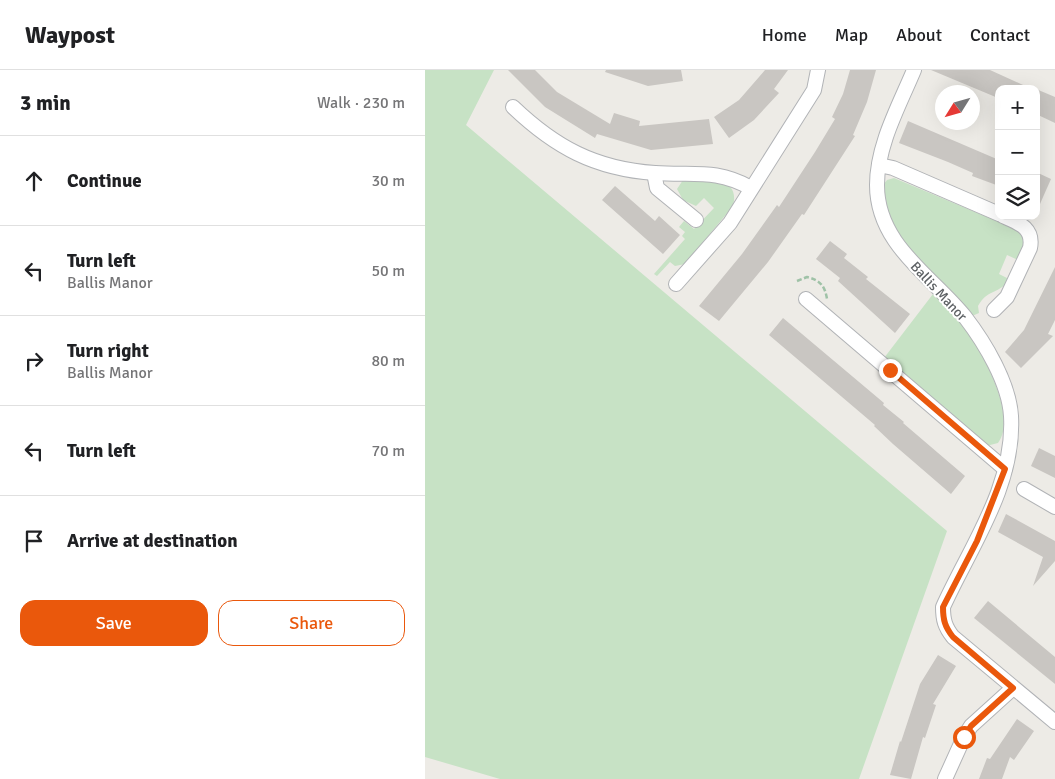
<!DOCTYPE html>
<html lang="en">
<head>
<meta charset="utf-8">
<style>
	body { margin:0; font-family:Signika,sans-serif; background:#f6f6f6; color:#202124 }
	.controls { position:absolute; right:15px; top:15px; display:grid; overflow:hidden; border-radius:10px; box-shadow:0 5px 20px #0002 }
	.controls button { width:45px; height:45px; display:grid; place-items:center; padding:0; border:0; border-bottom:1px solid #e0e0e0; background:#fff; color:#202124; font:25px sans-serif }
	.compass { position:absolute; left:510px; top:15px; width:45px; height:45px; border-radius:50%; background:#fff; box-shadow:0 5px 20px #0002; rotate:233deg }
	.stop { position:absolute; width:15px; height:15px; margin:-11px; border:4px solid #ea580c; border-radius:50%; background:#fff }
	.stop.end { background:#ea580c; border-color:#fff; box-shadow:0 1px 5px #0008 }
	.list { margin:0; padding:0; list-style:none }
	h2 { display:flex; justify-content:space-between; align-items:center; height:65px; margin:0; padding:0 20px; font-size:21px }
	h2 small { font-size:16px; font-weight:400; color:#757577 }
	.list li { display:grid; grid-template-columns:32px 1fr auto; gap:15px; align-items:center; box-sizing:border-box; height:90px; padding:0 20px; border-top:1px solid #e0e0e0 }
	.list b { display:block; font-size:19px; white-space:nowrap }
	.list p { margin:0; font-size:16px; white-space:nowrap; color:#757577 }
	.list em { font-size:16px; font-style:normal; color:#757577 }
	.actions { display:flex; gap:10px; padding:15px 20px }
	.actions a { flex:1; padding:11px 0; border:1px solid #ea580c; border-radius:15px; text-align:center; font-size:18px; color:#ea580c }
	.actions .main { background:#ea580c; color:#fff }
	.icon { flex:none; width:28px; height:28px; fill:none; stroke:currentColor; stroke-width:2; stroke-linecap:round; stroke-linejoin:round }
	.map { position:relative; flex:none; width:630px; height:709px; overflow:hidden }
	header { display:flex; align-items:center; gap:30px; box-sizing:border-box; height:70px; padding:0 25px; background:#fff; border-bottom:1px solid #e0e0e0 }
	header strong { font-size:24px }
	nav { display:flex; gap:28px; margin-inline-start:auto; font-size:18px }
	main { display:flex }
	aside { flex:1; background:#fff }
	.map>svg:first-child { display:block }
	.grass { fill:#c7e2c5 }
	.building { fill:#c9c6c2 }
	.lines { fill:none; stroke-linecap:round; stroke-linejoin:round }
	.street-casing { stroke:#b1b3b6; stroke-width:16 }
	.path { stroke:#9fc2a7; stroke-width:2.5; stroke-dasharray:5 2.5; stroke-linecap:butt }
	.street { stroke:#fff; stroke-width:14 }
	.route { stroke:#ea580c; stroke-width:6 }
	.labels { text-anchor:middle; stroke-width:4; stroke-linejoin:round; paint-order:stroke }
	.street-label { font-size:14px; fill:#5d6164; stroke:#fff }
</style>
</head>
<body>
<header>
<strong>Waypost</strong>
<nav><a>Home</a><a>Map</a><a>About</a><a>Contact</a></nav>
</header>
<main>
<aside>
<h2>3 min<small>Walk · 230 m</small></h2>
<ul class="list">
<li><svg class="icon" aria-label="ahead" viewBox="0 0 24 24"><path d="M12 20V5M6 11l6-6 6 6"/></svg><div><b>Continue</b></div><em>30 m</em></li>
<li><svg class="icon" aria-label="left" viewBox="0 0 24 24"><path d="M17 20v-9H6M10 6l-5 5 5 5"/></svg><div><b>Turn left</b><p>Ballis Manor</p></div><em>50 m</em></li>
<li><svg class="icon" aria-label="right" viewBox="0 0 24 24"><path d="M7 20v-9h11M14 6l5 5-5 5"/></svg><div><b>Turn right</b><p>Ballis Manor</p></div><em>80 m</em></li>
<li><svg class="icon" aria-label="left" viewBox="0 0 24 24"><path d="M17 20v-9H6M10 6l-5 5 5 5"/></svg><div><b>Turn left</b></div><em>70 m</em></li>
<li><svg class="icon" aria-label="arrive" viewBox="0 0 24 24"><path d="M6 21V4h12l-3 4 3 4H6"/></svg><div><b>Arrive at destination</b></div></li>
</ul>
<div class="actions"><a class="main">Save</a><a>Share</a></div>
</aside>
<div class="map">
<svg width="630" height="709" viewBox="0 0 630 709">
	<rect width="100%" height="100%" fill="#edebe6"/>
	<g class="grass">
		<polygon points="0,0 69,0 41,55 522,461 434,709 75,709 0,687"/>
		<path d="M 469,108 L 593,160 L 600,170 L 593,190 L 582,185 L 574,204 L 584,209 C 576,224 563,218 553,236 L 554,243 L 547,246 L 485,181 L 465,150 L 458,115 L 462,110 Z"/>
		<path d="M 258,110 C 279,111 316,104 308,136 L 260,194 L 250,196 L 245,192 L 232,206 L 229,204 L 260,169 L 257,166 L 260,162 L 254,157 L 259,151 L 269,159 L 289,138 L 279,128 L 271,136 L 258,130 L 252,119 Z"/>
		<path d="M 508,224 C 517,233 528,241 536,252 C 554,276 594,345 573,373 L 561,376 L 459,288 Z"/>
	</g>
	<g class="building">
		<polygon points="83,0 110,0 132,22 185,54 189,43 215,51 214,56 284,49 288,74 226,80 172,64 170,68 120,37"/>
		<polygon points="181,0 256,0 258,11 223,16 180,2"/>
		<polygon points="340,0 363,0 349,19 354,23 329,50 304,68 289,47 314,30"/>
		<polygon points="425,0 451,0 442,32 428,65 430,66 379,145 377,144 343,192 294,251 274,236 317,184 352,135 354,137 390,82 410,49 407,47 418,24"/>
		<polygon points="506,0 565,0 607,19 574,19 573,28"/>
		<polygon points="611,19 630,27 630,53 611,44"/>
		<polygon points="483,51 574,90 574,116 547,106 548,103 523,92 474,73"/>
		<polygon points="611,102 626,109 611,143"/>
		<polygon points="190,116 230,151 234,146 255,165 238,184 177,130"/>
		<polygon points="405,171 422,184 419,188 443,207 441,209 485,244 470,263 413,211 415,208 391,189"/>
		<polygon points="630,197 630,250 623,264 628,266 596,298 580,282 599,260"/>
		<polygon points="358,248 459,333 458,335 479,352 478,353 540,406 526,424 468,374 449,356 450,355 344,265"/>
		<polygon points="614,378 630,386 630,408 606,396"/>
		<polygon points="581,444 630,471 630,491 608,516 618,487 573,462"/>
		<polygon points="563,531 630,587 630,614 549,548"/>
		<polygon points="513,585 531,596 508,634 511,635 500,668 498,667 486,709 465,705 475,671 476,672 495,614"/>
		<polygon points="592,649 609,661 589,690 585,687 577,709 554,709 562,688 565,689"/>
	</g>
	<g class="lines">
		<g class="street-casing">
			<g id="street">
				<path d="M 489,0 C 474,36 452,75 452,115 C 452,175 507,206 540,247 C 560,273 584,313 586,346 C 590,416 545,477 518,537 C 518,550 520,557 528,567 L 630,652"/>
				<path d="M 88,37 C 130,77 170,99 230,103 C 268,106 290,98 326,118"/>
				<polyline points="454,95 468,98 574,144"/>
				<polyline points="229,103 232,118 271,150"/>
				<polyline points="251,214 305,153 389,20 393,0"/>
				<polyline points="381,229 580,399"/>
				<path d="M 569,240 L 582,227 L 605,178 C 609,158 594,153 578,146"/>
				<polyline points="599,419 630,437"/>
				<polyline points="520,709 539,667 546,656 588,618"/>
			</g>
		</g>
		<path class="path" d="M 372,211 L 382,207 C 395,210 400,216 402,229"/>
		<use href="#street" class="street"/>
	</g>
	<g class="lines">
		<path class="route" d="M 465,300 L 580,399 L 552,471 L 518,537 C 518,550 520,557 528,567 L 588,618 L 546,656 L 539,667"/>
	</g>
	<g class="labels">
		<g class="street-label">
			<text transform="translate(514 221) rotate(47)" y="5">Ballis Manor</text>
		</g>
	</g>
</svg>
<div class="controls">
<button>+</button>
<button>−</button>
<button><svg class="icon" aria-label="layers" viewBox="0 0 24 24"><path d="M12 4l9 5-9 5-9-5zM3 14l9 5 9-5"/></svg></button>
</div>
<svg class="compass" viewBox="-18 -18 36 36"><path d="M0-13l5 13h-10z" fill="#e53935"/><path d="M0 13l5-13h-10z" fill="#757577"/></svg>
<div class="stop" style="left:539px;top:667px"></div>
<div class="stop end" style="left:465px;top:300px"></div>
</div>
</main>
</body>
</html>
